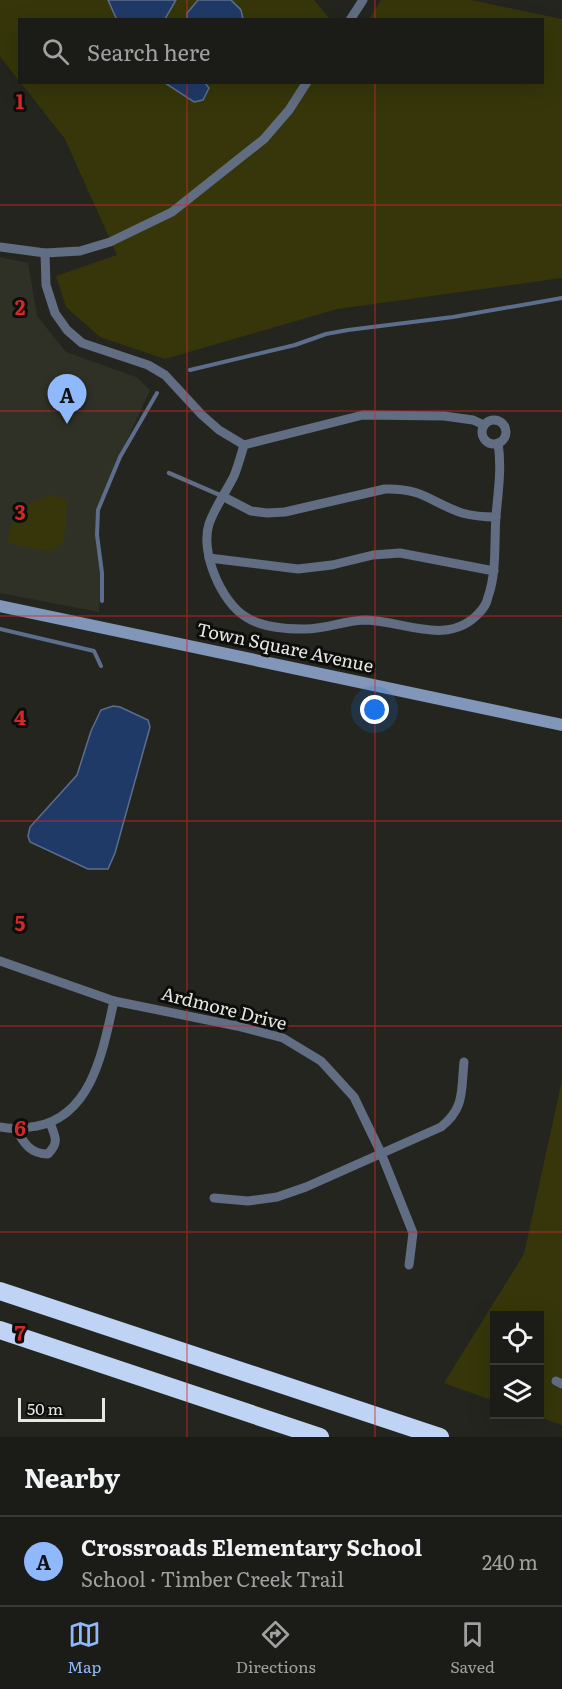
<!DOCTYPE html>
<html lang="en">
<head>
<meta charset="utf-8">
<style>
	body { margin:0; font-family:Literata,serif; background:#282924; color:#f1f3f6 }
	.controls { position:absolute; right:18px; bottom:18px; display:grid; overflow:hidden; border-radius:0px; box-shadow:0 6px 24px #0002 }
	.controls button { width:54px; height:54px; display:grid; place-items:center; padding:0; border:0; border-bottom:2px solid #393a36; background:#1b1c17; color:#f1f3f6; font:30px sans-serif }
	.scale { position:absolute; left:18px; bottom:15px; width:87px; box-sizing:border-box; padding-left:6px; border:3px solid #e7e8e4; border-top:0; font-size:16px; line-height:21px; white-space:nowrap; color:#e7e8e4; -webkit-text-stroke:4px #0d0d0b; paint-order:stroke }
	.you { position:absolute; left:375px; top:710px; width:21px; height:21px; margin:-15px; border:4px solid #fff; border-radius:50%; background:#1a73e8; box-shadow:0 0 0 9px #1a73e833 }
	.badge { display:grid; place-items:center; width:39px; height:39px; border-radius:50%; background:#90b8fd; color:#111; font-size:20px; font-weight:700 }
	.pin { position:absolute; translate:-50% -50px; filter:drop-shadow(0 2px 3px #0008) }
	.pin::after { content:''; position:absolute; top:32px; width:21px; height:18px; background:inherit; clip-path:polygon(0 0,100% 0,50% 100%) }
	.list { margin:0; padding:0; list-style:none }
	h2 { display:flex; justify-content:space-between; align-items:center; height:78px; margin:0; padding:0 24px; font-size:26px }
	h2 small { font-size:20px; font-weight:400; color:#a0a1a1 }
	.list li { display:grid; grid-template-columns:39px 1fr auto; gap:18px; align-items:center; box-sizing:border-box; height:90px; padding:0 24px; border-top:2px solid #393a36 }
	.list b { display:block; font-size:22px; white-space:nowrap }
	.list p { margin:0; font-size:20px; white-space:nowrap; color:#a0a1a1 }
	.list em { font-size:20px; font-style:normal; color:#a0a1a1 }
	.icon { flex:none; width:33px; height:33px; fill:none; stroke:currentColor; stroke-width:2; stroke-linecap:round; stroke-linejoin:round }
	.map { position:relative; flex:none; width:562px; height:1437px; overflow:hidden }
	.search { position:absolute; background:#1b1c17; box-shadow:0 6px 24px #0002; left:18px; right:18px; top:18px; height:66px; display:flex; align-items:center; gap:15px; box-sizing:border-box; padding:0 21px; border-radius:0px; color:#a0a1a1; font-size:22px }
	.sheet { height:168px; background:#1b1c17 }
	nav { display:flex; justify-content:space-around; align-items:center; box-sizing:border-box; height:84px; border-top:2px solid #393a36; background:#1b1c17; font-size:16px; color:#a0a1a1 }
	nav a { display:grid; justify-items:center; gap:3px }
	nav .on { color:#90b8fd }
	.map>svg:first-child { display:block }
	.built { fill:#303126 }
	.green { fill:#36360a }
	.water { fill:#203a67; stroke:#5c6e8c; stroke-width:1.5 }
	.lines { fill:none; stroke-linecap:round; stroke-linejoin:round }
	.stream { stroke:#5c6e8c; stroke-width:4 }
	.service { stroke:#606d83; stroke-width:4.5 }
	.minor { stroke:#606d83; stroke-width:9 }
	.secondary { stroke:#8196b9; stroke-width:12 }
	.motorway { stroke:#bfd3f4; stroke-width:18 }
	.grid { fill:none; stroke:#d62828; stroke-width:1.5; stroke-opacity:0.55 }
	.labels { text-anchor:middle; stroke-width:6; stroke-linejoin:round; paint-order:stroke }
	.street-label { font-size:18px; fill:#e7e8e4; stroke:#0d0d0b }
	.grid-label { font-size:20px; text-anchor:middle; font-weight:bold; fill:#d62828; stroke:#0d0d0b; stroke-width:6; stroke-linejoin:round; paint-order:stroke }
</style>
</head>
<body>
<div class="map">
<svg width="562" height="1437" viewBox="0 0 562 1437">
	<rect width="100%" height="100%" fill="#24251f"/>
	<polygon class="built" points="0,257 28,263 37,316 66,352 136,377 150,390 119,457 98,511 96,535 101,573 99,612 0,593"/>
	<g class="green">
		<polygon points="0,0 314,0 330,19 20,20 19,81 0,56"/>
		<polygon points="381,0 471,0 562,19 562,278 337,309 165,359 100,337 66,307 56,276 117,255 65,139 21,83 542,82 542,20 369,19"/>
		<path d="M 52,495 L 67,500 L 64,542 L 51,552 L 7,543 C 12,513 23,503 52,495 Z"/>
		<polygon points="562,1080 562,1425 533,1415 540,1414 540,1316 494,1316 494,1401 444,1383 524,1254"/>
	</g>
	<g class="water">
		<polygon points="108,0 176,0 165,19 117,20"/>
		<polygon points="198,0 231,0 241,10 243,19 187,19 187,13"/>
		<polygon points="165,83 205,83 209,88 203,100 194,102"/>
		<polygon points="113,706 120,707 148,720 150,727 115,853 108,869 88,869 30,842 28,836 30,827 77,775 91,731 101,710"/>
	</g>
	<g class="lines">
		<g class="stream">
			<polyline points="190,370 295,345 326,334 348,330 453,317 562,298"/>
			<polyline points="102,601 102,573 97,535 98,510 120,457 157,393"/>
			<polyline points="0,629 94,651 101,666"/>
		</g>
		<polyline class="service" points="169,473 222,496"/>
		<g class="minor">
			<polyline points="350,20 363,0"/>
			<polyline points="0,247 45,253 80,251 110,242 172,212 264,139 289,110 307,82"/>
			<polyline points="45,253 46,285 55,313 67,330 82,343 148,365 165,375 202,415 219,430 244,445 363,415 444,416 473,420 484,425"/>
			<circle cx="494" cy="432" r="12"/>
			<path d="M 244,445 C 241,455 238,466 234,476 C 226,492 215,507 209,524 C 200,552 221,602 246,617 C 261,627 286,629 303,629 C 325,630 345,620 366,620 C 404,621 448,647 479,613 C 483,609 487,602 488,597 C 497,572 494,543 496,516 C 498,492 502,467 498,443"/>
			<path d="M 222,496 L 251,511 L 267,513 L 285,512 L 385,489 C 423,488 430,502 462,513 C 473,516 485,517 496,517"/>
			<polyline points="209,558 298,569 332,565 373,555 400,553 494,571"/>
			<polyline points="0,961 114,1001 237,1026 283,1038 321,1061 354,1097 381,1153 413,1233 409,1265"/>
			<path d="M 0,1127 C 13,1130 24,1128 37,1126 C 93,1115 103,1049 114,1001"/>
			<path d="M 16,1129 C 24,1143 30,1154 48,1154 C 59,1142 56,1138 50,1123"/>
			<path d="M 214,1198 L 248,1201 L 277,1197 L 306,1187 L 441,1127 C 465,1108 461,1091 464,1062"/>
			<polyline points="556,1381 562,1384"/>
		</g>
		<polyline class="secondary" points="0,606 562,725"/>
		<g class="motorway">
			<polyline points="0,1291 440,1437"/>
			<polyline points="0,1330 320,1437"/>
		</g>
	</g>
	<path class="grid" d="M 187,0 L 187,20M 375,0 L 375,20M 187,82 L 187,1437M 375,82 L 375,1437M 0,205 L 562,205M 0,411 L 562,411M 0,616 L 562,616M 0,821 L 562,821M 0,1026 L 562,1026M 0,1232 L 562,1232"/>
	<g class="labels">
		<g class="street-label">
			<text transform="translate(285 648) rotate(12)" y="6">Town Square Avenue</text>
			<text transform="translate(224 1009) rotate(14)" y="6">Ardmore Drive</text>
		</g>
	</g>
	<g class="grid-label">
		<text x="20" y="109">1</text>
		<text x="20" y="315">2</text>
		<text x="20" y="520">3</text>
		<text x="20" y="725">4</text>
		<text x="20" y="931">5</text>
		<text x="20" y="1136">6</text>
		<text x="20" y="1341">7</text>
	</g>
</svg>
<div class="controls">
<button><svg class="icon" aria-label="locate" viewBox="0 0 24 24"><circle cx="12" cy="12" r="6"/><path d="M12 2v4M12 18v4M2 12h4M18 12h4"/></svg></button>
<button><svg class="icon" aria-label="layers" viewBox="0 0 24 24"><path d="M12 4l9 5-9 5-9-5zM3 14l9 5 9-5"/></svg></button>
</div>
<div class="scale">50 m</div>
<div class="you"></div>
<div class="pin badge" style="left:67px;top:424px">A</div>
<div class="search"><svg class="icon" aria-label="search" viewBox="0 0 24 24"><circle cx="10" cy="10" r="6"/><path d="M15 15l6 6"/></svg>Search here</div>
</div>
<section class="sheet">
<h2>Nearby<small></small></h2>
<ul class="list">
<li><span class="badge">A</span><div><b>Crossroads Elementary School</b><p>School · Timber Creek Trail</p></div><em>240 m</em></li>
</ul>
</section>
<nav>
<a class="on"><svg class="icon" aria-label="map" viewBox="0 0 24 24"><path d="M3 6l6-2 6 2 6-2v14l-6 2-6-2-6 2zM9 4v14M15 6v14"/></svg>Map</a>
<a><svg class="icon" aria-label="directions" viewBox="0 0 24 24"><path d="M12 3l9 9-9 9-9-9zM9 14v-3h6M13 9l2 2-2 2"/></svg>Directions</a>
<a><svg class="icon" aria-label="saved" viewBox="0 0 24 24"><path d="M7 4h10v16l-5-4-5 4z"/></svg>Saved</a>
</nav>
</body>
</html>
